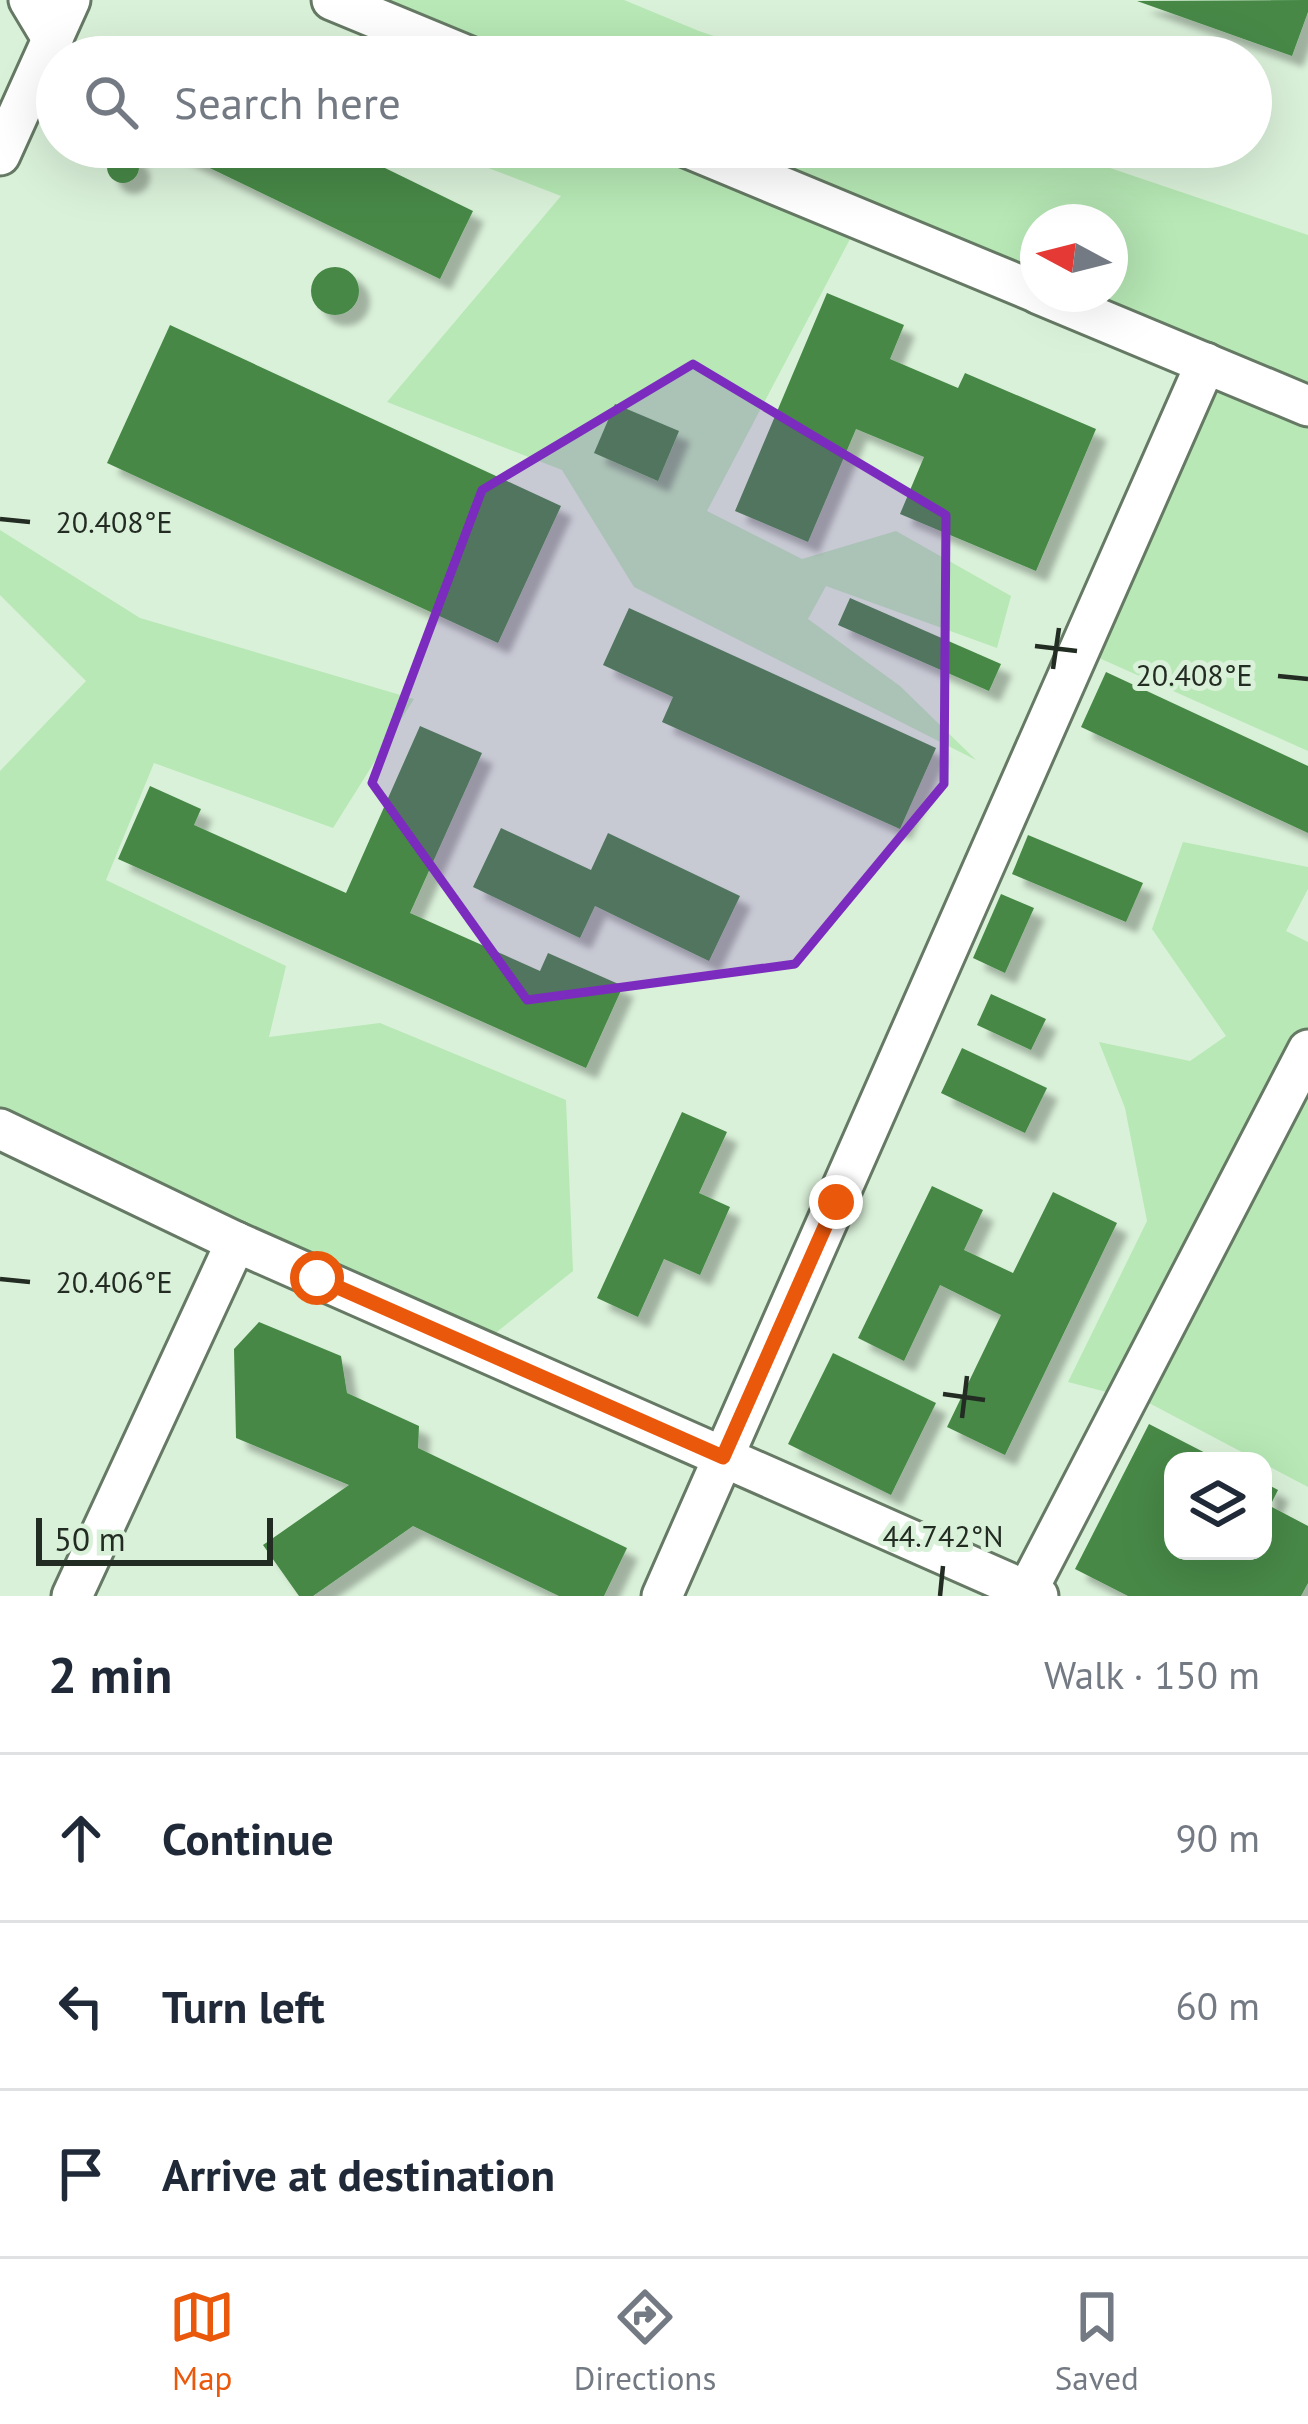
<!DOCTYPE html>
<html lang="en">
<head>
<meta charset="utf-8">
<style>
	body { margin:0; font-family:"PT Sans",sans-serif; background:#f2f2f3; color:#1f2937 }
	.controls { position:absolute; right:36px; bottom:36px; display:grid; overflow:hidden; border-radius:24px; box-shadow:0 12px 48px #0002 }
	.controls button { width:108px; height:108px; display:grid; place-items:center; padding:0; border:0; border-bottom:3px solid #e0e1e3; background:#fff; color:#1f2937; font:60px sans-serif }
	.compass { position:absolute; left:1020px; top:204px; width:108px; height:108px; border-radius:50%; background:#fff; box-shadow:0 12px 48px #0002; rotate:277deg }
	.scale { position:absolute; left:36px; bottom:30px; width:237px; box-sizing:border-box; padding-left:12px; border:6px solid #232c23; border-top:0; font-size:33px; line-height:42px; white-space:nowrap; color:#232c23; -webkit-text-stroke:9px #daf1d9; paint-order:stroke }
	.stop { position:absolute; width:36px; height:36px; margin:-27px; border:9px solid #ea580c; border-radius:50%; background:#fff }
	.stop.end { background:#ea580c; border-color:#fff; box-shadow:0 3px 12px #0008 }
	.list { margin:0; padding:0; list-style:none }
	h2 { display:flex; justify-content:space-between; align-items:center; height:156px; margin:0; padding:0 48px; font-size:51px }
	h2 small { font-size:39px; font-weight:400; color:#747a83 }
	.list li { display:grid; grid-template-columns:78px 1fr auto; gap:36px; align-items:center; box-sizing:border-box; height:168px; padding:0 48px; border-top:3px solid #e0e1e3 }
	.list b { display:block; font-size:45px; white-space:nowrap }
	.list em { font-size:39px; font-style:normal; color:#747a83 }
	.icon { flex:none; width:66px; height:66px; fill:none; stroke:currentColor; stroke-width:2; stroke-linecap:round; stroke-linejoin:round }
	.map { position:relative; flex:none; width:1308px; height:1596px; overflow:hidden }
	.search { position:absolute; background:#fff; box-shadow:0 12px 48px #0002; left:36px; right:36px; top:36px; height:132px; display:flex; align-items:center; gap:30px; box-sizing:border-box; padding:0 42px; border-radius:66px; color:#747a83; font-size:45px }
	.sheet { height:660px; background:#fff }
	nav { display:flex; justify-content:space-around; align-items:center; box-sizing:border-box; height:168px; border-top:3px solid #e0e1e3; background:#fff; font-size:33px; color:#747a83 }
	nav a { display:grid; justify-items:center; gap:6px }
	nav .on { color:#ea580c }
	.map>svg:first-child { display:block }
	.green { fill:#b7e8b5 }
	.building { fill:#468846; filter:url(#shadow) }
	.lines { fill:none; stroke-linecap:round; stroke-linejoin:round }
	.minor-casing { stroke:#657964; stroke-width:45 }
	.minor { stroke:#fff; stroke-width:39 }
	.route { stroke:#ea580c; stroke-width:15 }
	.marked { fill:#7b2cbf; fill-opacity:0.2; stroke:#7b2cbf; stroke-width:9; stroke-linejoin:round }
	.ticks { fill:none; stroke:#232c23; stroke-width:4.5 }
	.ticks-label { font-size:30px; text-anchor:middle; fill:#232c23; stroke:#daf1d9; stroke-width:10; stroke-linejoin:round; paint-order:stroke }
</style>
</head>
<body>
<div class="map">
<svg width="1308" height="1596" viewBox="0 0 1308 1596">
	<defs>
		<filter id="shadow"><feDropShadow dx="11" dy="11" stdDeviation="3" flood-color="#0004"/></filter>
	</defs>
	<rect width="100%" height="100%" fill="#daf1d9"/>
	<g class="green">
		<polygon points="332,0 624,0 699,31 777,57 470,57"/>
		<polygon points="468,147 1048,147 1308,235 1308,751 1081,650 1205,364 1039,294 1110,294 1110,222 1038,222 1038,293 860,220 707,511 802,559 896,531 1011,596 997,648 826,586 808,619 900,686 976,760 634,587 562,470 387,402 561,196 465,159"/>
		<polygon points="0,530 140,618 414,699 333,828 154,763 106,880 286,966 269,1037 380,1023 566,1100 573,1271 488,1339 0,1129 0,771 86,681 0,595"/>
		<polygon points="1183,842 1308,867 1308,889 1286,931 1308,942 1308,1487 1149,1403 1068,1382 1147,1221 1125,1108 1099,1042 1190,1061 1226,1036 1152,929"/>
	</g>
	<g class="building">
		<polygon points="1308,0 1308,12 1292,56 1137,1"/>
		<polygon points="166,147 342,147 473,211 440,279"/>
		<circle cx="123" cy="167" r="16"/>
		<circle cx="335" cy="291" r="24"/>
		<polygon points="827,293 904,325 890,359 958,388 965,373 1096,429 1036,571 900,514 924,457 856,429 808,542 735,511"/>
		<polygon points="170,325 561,506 498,643 107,463"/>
		<polygon points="615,404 679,431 658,481 594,453"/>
		<polygon points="850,598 1001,664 989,691 838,625"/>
		<polygon points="629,608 936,748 900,829 662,722 673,697 603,665"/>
		<polygon points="1106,672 1308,766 1308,833 1081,727"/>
		<polygon points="420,726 482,753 410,913 540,971 548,953 623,986 586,1068 118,859 150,786 201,809 194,825 346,893"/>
		<polygon points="501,828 591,870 608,833 740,896 709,961 595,906 580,938 473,887"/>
		<polygon points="1028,835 1143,883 1126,922 1012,874"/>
		<polygon points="1001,894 1034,908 1005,973 973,958"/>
		<polygon points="991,994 1046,1019 1031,1050 977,1025"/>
		<polygon points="962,1048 1047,1088 1025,1133 941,1093"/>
		<polygon points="682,1112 727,1132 699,1193 730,1207 700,1275 664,1259 638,1317 597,1298"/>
		<polygon points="932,1186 983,1210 964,1250 1013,1273 1053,1192 1117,1223 1005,1455 947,1427 1001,1315 940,1285 904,1361 858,1338"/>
		<polygon points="259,1322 341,1356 347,1393 419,1426 418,1448 627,1548 604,1596 559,1596 413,1526 313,1596 299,1596 263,1545 349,1485 236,1438 234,1349"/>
		<polygon points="833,1353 936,1403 891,1495 788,1444"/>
		<polygon points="1149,1424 1221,1461 1173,1461 1173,1551 1263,1551 1263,1482 1278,1490 1270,1506 1308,1526 1308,1583 1301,1596 1128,1596 1075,1569"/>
	</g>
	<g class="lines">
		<g class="minor-casing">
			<g id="minor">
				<polyline points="29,0 53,40"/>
				<polyline points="332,0 470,57"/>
				<polyline points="686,147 1038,293"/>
				<polyline points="0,155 70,0"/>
				<polyline points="1039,294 1308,406"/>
				<polyline points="0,1129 236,1242 1038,1596"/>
				<polyline points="1027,1591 1308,1050"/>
				<polyline points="72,1596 236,1242"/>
				<polyline points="662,1596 1206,363"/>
			</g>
		</g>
		<use href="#minor" class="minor"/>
	</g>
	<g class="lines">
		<polyline class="route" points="317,1278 723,1457 836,1202"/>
	</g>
	<path class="marked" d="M 693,364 L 946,515 L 944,784 L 795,964 L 527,1000 L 372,783 L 482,490 Z"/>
	<path class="ticks" d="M 0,519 L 30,522M 1035,646 L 1077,651M 1053,669 L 1059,628M 1278,676 L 1308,679M 0,1279 L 30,1282M 943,1394 L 985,1400M 962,1418 L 967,1376M 940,1596 L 943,1566"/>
	<g class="ticks-label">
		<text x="114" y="533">20.408°E</text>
		<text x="1194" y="686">20.408°E</text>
		<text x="114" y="1293">20.406°E</text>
		<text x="943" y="1547">44.742°N</text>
	</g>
</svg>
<div class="controls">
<button><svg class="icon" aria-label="layers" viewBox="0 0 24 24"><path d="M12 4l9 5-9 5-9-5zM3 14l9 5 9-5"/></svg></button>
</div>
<svg class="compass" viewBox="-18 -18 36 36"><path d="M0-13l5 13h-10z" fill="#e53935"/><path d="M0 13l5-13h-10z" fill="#747a83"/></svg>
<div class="scale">50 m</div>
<div class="stop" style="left:317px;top:1278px"></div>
<div class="stop end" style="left:836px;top:1202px"></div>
<div class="search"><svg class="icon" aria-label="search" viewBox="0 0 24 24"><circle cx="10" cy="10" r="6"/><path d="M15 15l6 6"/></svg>Search here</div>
</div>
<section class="sheet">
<h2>2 min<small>Walk · 150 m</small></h2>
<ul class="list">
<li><svg class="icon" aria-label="ahead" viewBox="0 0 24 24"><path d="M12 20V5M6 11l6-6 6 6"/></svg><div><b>Continue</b></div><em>90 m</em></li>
<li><svg class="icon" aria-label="left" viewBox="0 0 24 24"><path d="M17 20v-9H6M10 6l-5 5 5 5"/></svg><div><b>Turn left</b></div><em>60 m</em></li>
<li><svg class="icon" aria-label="arrive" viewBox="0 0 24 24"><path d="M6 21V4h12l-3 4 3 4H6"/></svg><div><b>Arrive at destination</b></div></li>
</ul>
</section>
<nav>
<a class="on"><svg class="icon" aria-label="map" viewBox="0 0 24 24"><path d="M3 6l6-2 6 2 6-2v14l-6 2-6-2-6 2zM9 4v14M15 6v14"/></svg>Map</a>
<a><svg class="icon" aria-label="directions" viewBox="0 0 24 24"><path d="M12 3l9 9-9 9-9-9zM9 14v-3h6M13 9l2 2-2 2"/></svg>Directions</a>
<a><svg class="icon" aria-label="saved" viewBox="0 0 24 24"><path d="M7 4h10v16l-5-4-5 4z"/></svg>Saved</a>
</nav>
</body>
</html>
